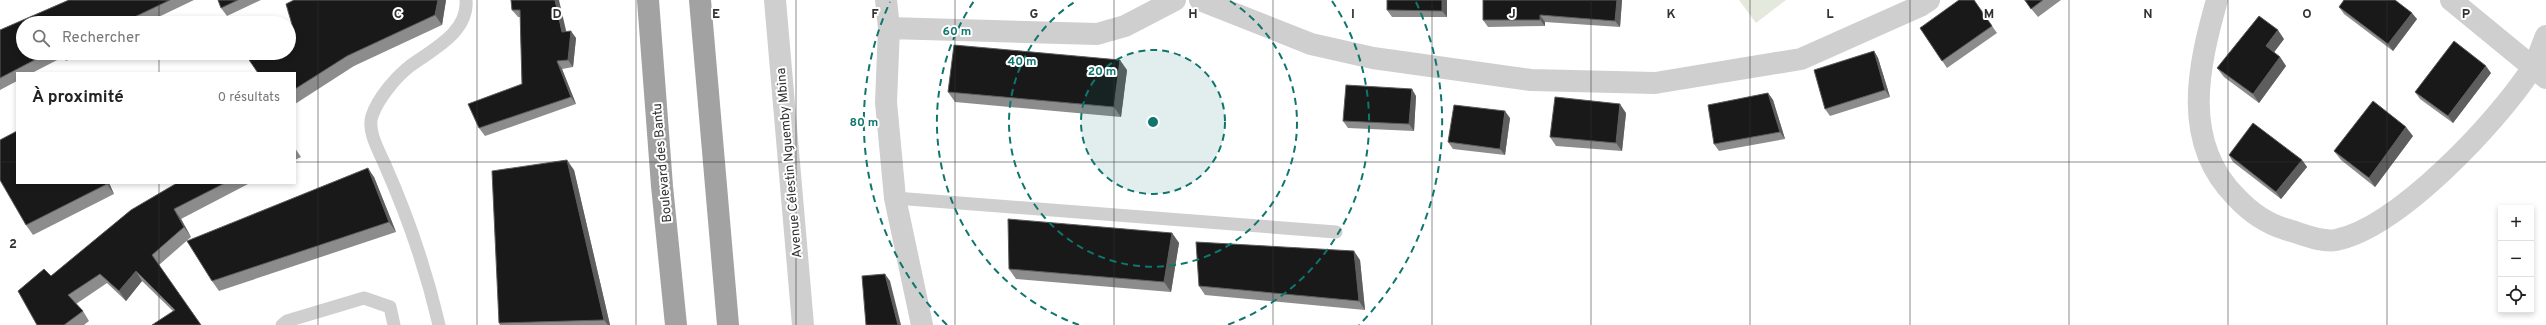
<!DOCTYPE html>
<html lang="fr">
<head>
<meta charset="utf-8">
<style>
	body { margin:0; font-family:Overpass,sans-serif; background:#f2f2f2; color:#222 }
	.controls { position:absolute; right:12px; bottom:12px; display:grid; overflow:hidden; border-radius:0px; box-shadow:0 2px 6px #0003 }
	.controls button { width:36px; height:36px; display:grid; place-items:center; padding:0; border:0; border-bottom:1px solid #e0e0e0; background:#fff; color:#222; font:20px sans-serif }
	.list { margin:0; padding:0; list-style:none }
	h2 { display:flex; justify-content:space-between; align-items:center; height:52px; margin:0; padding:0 16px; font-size:17px }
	h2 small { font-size:13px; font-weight:400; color:#767676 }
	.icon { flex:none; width:22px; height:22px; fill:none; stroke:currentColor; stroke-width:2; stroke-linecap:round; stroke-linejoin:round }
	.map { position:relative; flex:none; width:2546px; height:325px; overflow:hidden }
	.search { position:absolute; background:#fff; box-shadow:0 2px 6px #0003; left:16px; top:16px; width:280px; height:44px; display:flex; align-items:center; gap:10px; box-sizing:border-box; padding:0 14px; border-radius:22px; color:#767676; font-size:15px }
	.panel { position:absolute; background:#fff; box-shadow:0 2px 6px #0003; left:16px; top:72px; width:280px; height:112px; border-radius:0px }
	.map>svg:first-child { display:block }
	.green { fill:#e3e9dc }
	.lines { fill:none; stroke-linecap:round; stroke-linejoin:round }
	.service { stroke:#cfcfcf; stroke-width:13 }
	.minor { stroke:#cfcfcf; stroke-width:22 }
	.trunk { stroke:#a2a2a2; stroke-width:22 }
	.wall { fill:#8c8c8c }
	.shaded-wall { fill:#5e5e5e }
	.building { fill:#191919; stroke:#5e5e5e }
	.grid { fill:none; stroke:#323232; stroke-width:1; stroke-opacity:0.55 }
	.ring { fill:none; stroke:#0f766e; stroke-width:2; stroke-dasharray:7 5 }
	.labels { text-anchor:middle; stroke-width:4; stroke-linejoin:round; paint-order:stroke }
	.street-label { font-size:13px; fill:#323232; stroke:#fff }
	.grid-label { font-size:13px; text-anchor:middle; font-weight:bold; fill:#323232; stroke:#fff; stroke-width:4; stroke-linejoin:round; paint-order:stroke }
	.centre { fill:#0f766e; stroke:#fff; stroke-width:2 }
	.ring-label { font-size:12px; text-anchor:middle; font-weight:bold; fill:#0f766e; stroke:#fff; stroke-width:4; stroke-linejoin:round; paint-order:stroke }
</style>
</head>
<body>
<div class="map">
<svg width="2546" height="325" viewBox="0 0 2546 325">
	<rect width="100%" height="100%" fill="#fff"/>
	<polygon class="green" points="1739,0 1786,0 1756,23"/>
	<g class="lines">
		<g class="service">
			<polyline points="895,198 1336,232"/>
			<polyline points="282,325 287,321 364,298 390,307 394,325"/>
			<path d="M 439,325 C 426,269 408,217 385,165 C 379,151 367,131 372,116 C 378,98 396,77 410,66 C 432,50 469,32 466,0"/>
		</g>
		<g class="minor">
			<polyline points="775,0 803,325"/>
			<polyline points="886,0 889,28"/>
			<polyline points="1200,0 1311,44 1373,58 1531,80 1655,83 1801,59 1920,6 1929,0"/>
			<path d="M 2217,0 C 2198,67 2181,142 2236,197 C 2250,212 2265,223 2285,229 C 2300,233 2321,243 2336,240 C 2399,227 2496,123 2531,70 C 2538,60 2541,47 2546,36"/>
			<polyline points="2451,0 2546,78"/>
			<polyline points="922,325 895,198 886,102 889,28 1097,34 1125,26 1175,0"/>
		</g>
		<g class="trunk">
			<polyline points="648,0 662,186 676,325"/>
			<polyline points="700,0 728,325"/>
		</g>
	</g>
	<g class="wall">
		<polygon points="69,0 194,0 146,23 23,23 23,53 83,53 66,61 63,57 32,73 17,73 17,81 0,90 0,30"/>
		<polygon points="218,0 261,0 227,16 221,8"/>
		<polygon points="294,0 446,0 442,25 354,66 295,104 295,73 293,28"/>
		<polygon points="511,0 566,31 576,38 573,67 562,69 576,104 485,136 479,128 522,84 520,17 518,17 512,10"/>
		<polygon points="1447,0 1447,17 1392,17 1387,10"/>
		<polygon points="1622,0 1620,27 1545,22 1545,26 1488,27 1483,20"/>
		<polygon points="1974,0 1997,33 1947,68 1920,28"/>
		<polygon points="2024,0 2061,0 2038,17"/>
		<polygon points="2339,7 2417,19 2393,51 2344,14"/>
		<polygon points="2284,39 2274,52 2280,57 2286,66 2259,103 2224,77 2217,68"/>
		<polygon points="1874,51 1878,58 1890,97 1830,116 1825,109"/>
		<polygon points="1127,70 1121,117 955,102 948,92"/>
		<polygon points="2491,73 2453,123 2420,99 2415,92"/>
		<polygon points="1768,93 1773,100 1785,139 1719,151 1714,144"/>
		<polygon points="1416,96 1414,131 1348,128 1343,121"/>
		<polygon points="1626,113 1622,151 1556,146 1550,137"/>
		<polygon points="1510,118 1505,155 1453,149 1448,142"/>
		<polygon points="2413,136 2375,187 2341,160 2334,151"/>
		<polygon points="295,148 301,157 295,160"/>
		<polygon points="2229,155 2302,160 2307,167 2281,199 2233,162"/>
		<polygon points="574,170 610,325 500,325 499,323"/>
		<polygon points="374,177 396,232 219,291 212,281"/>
		<polygon points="17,183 109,183 114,194 33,235 26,225"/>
		<polygon points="177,183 250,183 181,219 191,237 159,265 201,325 173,311 142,281 126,301 107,283 76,304 83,311 89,321 84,325 37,325 51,276"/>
		<polygon points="1172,233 1179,243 1171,292 1016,279 1009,269"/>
		<polygon points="1360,260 1365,310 1205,295 1199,286"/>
	</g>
	<g class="shaded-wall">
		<polygon points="438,0 446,0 442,25 435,15"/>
		<polygon points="555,0 559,0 568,39 562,32"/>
		<polygon points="1442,0 1447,0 1447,17 1442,11"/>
		<polygon points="1617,0 1622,0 1620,27 1615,21"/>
		<polygon points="2412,13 2417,19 2393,51 2388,44"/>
		<polygon points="1540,15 1545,22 1545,26 1540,20"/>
		<polygon points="2278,30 2284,39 2272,55 2266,46"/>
		<polygon points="571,31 576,38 573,67 568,60"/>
		<polygon points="1874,51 1878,58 1890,97 1885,90"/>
		<polygon points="2280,57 2286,66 2259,103 2253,94"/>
		<polygon points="1120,60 1127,70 1121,117 1114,107"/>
		<polygon points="557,61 562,69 576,104 571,97"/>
		<polygon points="2486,66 2491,73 2453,123 2448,116"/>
		<polygon points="1412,89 1416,96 1414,131 1409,124"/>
		<polygon points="1768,93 1773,100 1785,139 1780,132"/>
		<polygon points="1620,104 1626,113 1622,151 1616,143"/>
		<polygon points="1505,111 1510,118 1505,155 1500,149"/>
		<polygon points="2406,127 2413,136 2375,187 2369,178"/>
		<polygon points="567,160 574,170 610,325 608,325 604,320"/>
		<polygon points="2302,160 2307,167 2281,199 2276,192"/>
		<polygon points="368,168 374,177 396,232 389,222"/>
		<polygon points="106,183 109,183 114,194 107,184"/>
		<polygon points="174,209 181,219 191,237 184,227"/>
		<polygon points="1172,233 1179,243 1171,292 1164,282"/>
		<polygon points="1354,251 1360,260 1365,310 1359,301"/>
		<polygon points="136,271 142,281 126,301 119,291"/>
		<polygon points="885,274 890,281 901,325 898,325"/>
	</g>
	<g class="building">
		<polygon points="69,0 170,0 122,23 23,23 23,53 48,53 0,78 0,30"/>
		<polygon points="218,0 238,0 221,8"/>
		<polygon points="294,0 438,0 435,15 347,56 295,89 295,73 258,73 245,54 247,53 289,53 289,30 293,28 286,4"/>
		<polygon points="511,0 555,0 562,32 571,31 568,60 557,61 571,97 479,128 468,104 522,84 520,10 512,10"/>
		<polygon points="1387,0 1442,0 1442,11 1387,10"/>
		<polygon points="1483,0 1617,0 1615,21 1540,15 1540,20 1483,20"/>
		<polygon points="1959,0 1974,0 1992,26 1942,61 1920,28"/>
		<polygon points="2025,0 2043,0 2031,9"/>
		<polygon points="2344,0 2395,0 2412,13 2388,44 2339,7"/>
		<polygon points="2259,16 2278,30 2266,46 2280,57 2253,94 2217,68"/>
		<polygon points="2454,41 2486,66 2448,116 2415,92"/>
		<polygon points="954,45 1120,60 1114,107 948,92"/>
		<polygon points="1874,51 1885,90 1825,109 1814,70"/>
		<polygon points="1346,85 1412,89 1409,124 1343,121"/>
		<polygon points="1768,93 1780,132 1714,144 1708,105"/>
		<polygon points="1555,97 1620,104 1616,143 1550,137"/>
		<polygon points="2373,101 2406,127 2369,178 2334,151"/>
		<polygon points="1454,105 1505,111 1500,149 1448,142"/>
		<polygon points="2253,123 2302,160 2276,192 2229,155"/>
		<polygon points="17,131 17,183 106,183 107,184 26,225 0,180 0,140"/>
		<polygon points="567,160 604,320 499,323 492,171"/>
		<polygon points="368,168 389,222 212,281 187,241"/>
		<polygon points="177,183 225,183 174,209 184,227 152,255 201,325 152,325 175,310 136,271 119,291 100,274 68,295 83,311 64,325 37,325 18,291 44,269 51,276 131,210"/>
		<polygon points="1008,219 1172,233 1164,282 1009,269"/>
		<polygon points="1196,242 1354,251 1359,301 1199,286"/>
		<polygon points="885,274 898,325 866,325 862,276"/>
	</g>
	<path class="grid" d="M 159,0 L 159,23M 318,0 L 318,325M 477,0 L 477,325M 636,0 L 636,325M 796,0 L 796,325M 955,0 L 955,325M 1114,0 L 1114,325M 1273,0 L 1273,325M 1432,0 L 1432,325M 1591,0 L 1591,325M 1750,0 L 1750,325M 1910,0 L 1910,325M 2069,0 L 2069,325M 2228,0 L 2228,325M 2387,0 L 2387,325M 159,53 L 159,73M 0,162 L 17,162M 295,162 L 2546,162M 159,183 L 159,325"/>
	<circle cx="1153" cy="122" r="72" fill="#0f766e" fill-opacity=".12"/>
	<g class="ring">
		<circle cx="1153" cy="122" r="72"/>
		<path d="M1230 1A144 144 0 1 1 1076 1"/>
		<path d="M1079 325A216 216 0 0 1 974 1M1332 1A216 216 0 0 1 1227 325"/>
		<path d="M947 325A289 289 0 0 1 890 2M1416 2A289 289 0 0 1 1359 325"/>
	</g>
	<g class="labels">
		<g class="street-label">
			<text transform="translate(661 163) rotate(-95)" y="5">Boulevard des Bantu</text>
			<text transform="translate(788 163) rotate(-95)" y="5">Avenue Célestin Nguemby Mbina</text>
		</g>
	</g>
	<g class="grid-label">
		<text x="398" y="18">C</text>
		<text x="557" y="18">D</text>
		<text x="716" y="18">E</text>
		<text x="875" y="18">F</text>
		<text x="1034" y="18">G</text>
		<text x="1193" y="18">H</text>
		<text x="1353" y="18">I</text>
		<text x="1512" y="18">J</text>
		<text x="1671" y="18">K</text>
		<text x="1830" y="18">L</text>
		<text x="1989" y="18">M</text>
		<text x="2148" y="18">N</text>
		<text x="2307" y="18">O</text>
		<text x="2466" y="18">P</text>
		<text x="13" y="248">2</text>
	</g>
	<circle cx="1153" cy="122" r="6" class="centre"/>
	<g class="ring-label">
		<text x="957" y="35">60 m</text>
		<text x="1022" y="65">40 m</text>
		<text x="1102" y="75">20 m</text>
		<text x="864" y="126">80 m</text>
	</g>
</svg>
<div class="controls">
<button>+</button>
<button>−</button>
<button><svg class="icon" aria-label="locate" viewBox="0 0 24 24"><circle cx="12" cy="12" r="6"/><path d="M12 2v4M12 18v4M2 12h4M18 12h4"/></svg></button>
</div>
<div class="search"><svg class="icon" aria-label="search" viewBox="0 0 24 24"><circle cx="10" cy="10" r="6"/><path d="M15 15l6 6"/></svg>Rechercher</div>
<section class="panel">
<h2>À proximité<small>0 résultats</small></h2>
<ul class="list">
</ul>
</section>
</div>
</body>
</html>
